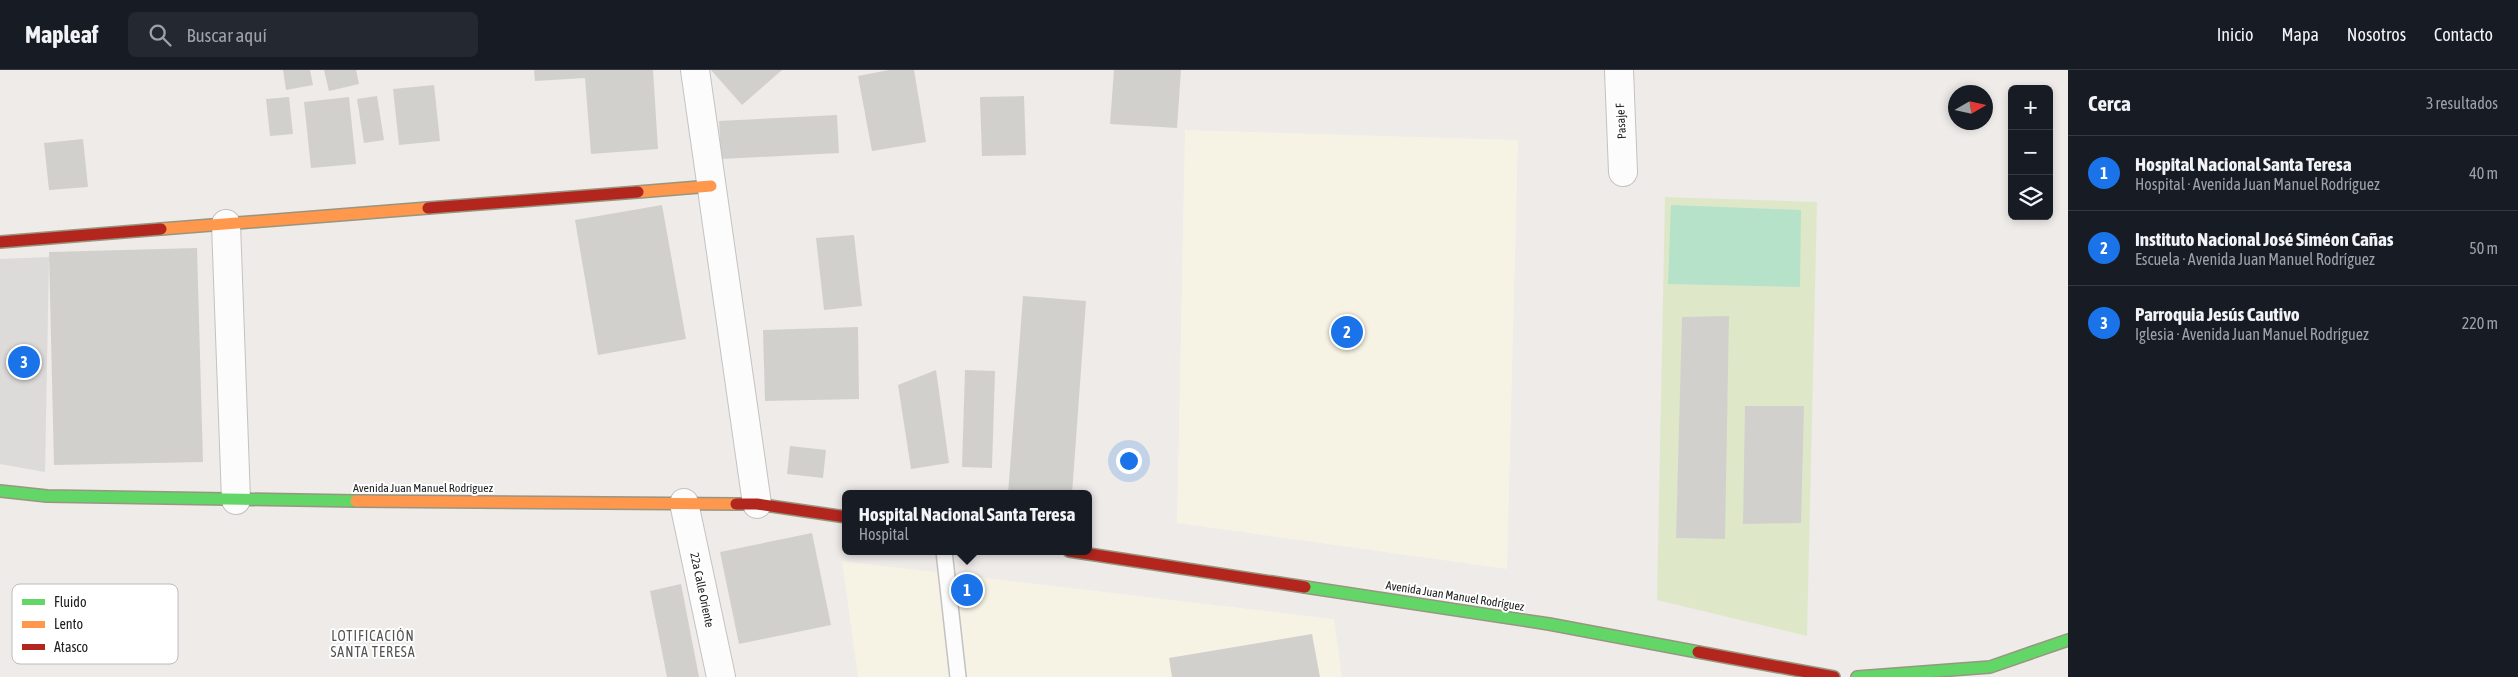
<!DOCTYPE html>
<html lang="es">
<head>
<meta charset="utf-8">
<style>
	body { margin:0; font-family:"Asap Condensed",sans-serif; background:#242831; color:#f1f3f6 }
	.controls { position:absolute; right:15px; top:15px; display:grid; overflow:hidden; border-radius:8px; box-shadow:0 2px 8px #0003 }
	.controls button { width:45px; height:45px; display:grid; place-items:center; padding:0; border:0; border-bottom:1px solid #363941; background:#171b24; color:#f1f3f6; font:25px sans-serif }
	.compass { position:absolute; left:1948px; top:15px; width:45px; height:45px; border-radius:50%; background:#171b24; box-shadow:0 2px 8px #0003; rotate:81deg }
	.you { position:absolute; left:1128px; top:390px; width:18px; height:18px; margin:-12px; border:4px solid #fff; border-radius:50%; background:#1a73e8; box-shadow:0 0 0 8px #1a73e833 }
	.badge { display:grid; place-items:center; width:32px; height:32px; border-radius:50%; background:#1a73e8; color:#fff; font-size:16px; font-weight:700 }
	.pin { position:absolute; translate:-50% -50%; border:2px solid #fff; box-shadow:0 1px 5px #0006 }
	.popup { position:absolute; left:842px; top:420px; width:250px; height:65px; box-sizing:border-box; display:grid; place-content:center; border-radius:8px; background:#171b24; filter:drop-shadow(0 1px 4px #0005); font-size:16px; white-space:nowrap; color:#9ea1a6 }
	.popup b { font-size:19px; color:#f1f3f6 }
	.popup::after { content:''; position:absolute; left:50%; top:100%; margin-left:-10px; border:10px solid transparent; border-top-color:#171b24 }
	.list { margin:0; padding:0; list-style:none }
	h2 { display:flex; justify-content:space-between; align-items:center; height:65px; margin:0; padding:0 20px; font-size:21px }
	h2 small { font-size:16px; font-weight:400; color:#9ea1a6 }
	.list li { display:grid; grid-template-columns:32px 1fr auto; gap:15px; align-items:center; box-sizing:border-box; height:75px; padding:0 20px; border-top:1px solid #363941 }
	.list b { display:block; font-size:19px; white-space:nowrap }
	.list p { margin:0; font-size:16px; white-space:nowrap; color:#9ea1a6 }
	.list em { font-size:16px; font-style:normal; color:#9ea1a6 }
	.icon { flex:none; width:28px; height:28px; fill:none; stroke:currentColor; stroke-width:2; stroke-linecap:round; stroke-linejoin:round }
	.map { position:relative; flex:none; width:2068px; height:607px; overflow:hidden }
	header { display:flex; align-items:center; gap:30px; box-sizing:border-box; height:70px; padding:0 25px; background:#171b24; border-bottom:1px solid #363941 }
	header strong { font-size:24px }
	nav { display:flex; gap:28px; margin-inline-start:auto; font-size:18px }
	.search { width:350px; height:45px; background:#242831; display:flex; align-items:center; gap:12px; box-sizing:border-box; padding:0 18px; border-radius:8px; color:#9ea1a6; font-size:19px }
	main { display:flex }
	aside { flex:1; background:#171b24 }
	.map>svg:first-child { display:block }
	.education { fill:#f6f3e5 }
	.religious { fill:#dcdbda }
	.grass { fill:#dee8c9 }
	.pitch { fill:#b6e2ca }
	.building { fill:#d2d0cd }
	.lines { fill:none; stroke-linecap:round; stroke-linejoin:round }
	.lane-casing { stroke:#c4c2c1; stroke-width:18 }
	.street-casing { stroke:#c4c2c1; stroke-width:30 }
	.fast-casing { stroke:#979681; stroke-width:14 }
	.slow-casing { stroke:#979681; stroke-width:14 }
	.jam-casing { stroke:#979681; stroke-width:14 }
	.lane { stroke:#fcfcfc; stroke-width:15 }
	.street { stroke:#fcfcfc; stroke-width:28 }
	.fast { stroke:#63d668; stroke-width:11 }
	.slow { stroke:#ff974d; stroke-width:11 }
	.jam { stroke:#b3261e; stroke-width:11 }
	.labels { text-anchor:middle; stroke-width:4; stroke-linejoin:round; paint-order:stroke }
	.street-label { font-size:12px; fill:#202020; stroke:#fff }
	.neighbourhood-label { font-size:14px; letter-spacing:1px; fill:#535353; stroke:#fff }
	.key { fill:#fff; stroke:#bcbcbc; stroke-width:1 }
	.key-label { font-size:14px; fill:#202020 }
</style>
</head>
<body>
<header>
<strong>Mapleaf</strong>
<div class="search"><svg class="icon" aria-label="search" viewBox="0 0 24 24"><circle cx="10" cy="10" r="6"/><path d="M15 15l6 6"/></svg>Buscar aquí</div>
<nav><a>Inicio</a><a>Mapa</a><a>Nosotros</a><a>Contacto</a></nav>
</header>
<main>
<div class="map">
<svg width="2068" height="607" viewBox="0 0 2068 607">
	<rect width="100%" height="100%" fill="#eeebe8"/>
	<g class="education">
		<polygon points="1185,60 1518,70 1507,499 1177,453"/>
		<polygon points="842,491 1334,549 1342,607 858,607"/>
	</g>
	<polygon class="religious" points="49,187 45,402 0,394 0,189"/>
	<polygon class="grass" points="1665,127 1817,132 1807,566 1657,530"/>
	<polygon class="pitch" points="1671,135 1801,140 1800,217 1668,214"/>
	<g class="building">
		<polygon points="283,0 310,0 313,15 286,20"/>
		<polygon points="324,0 356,0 359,14 329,21"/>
		<polygon points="534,0 653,0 658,79 591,84 585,8 535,11"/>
		<polygon points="711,0 782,0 742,35"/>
		<polygon points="889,0 914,0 926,72 872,81 858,6"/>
		<polygon points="1114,0 1181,0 1177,58 1110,54"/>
		<polygon points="434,15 440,71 399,75 393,19"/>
		<polygon points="377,26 384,70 364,73 357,29"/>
		<polygon points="1024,26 1026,85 982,86 980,27"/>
		<polygon points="289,27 293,64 270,66 266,29"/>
		<polygon points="349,27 356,94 311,98 304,32"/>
		<polygon points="837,45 839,83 721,89 719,51"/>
		<polygon points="83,69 88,117 49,120 44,73"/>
		<polygon points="662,135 686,269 598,285 575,150"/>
		<polygon points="854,165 862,236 824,240 816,168"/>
		<polygon points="197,178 203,392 54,395 49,182"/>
		<polygon points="1023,226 1086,231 1072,424 1008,424"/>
		<polygon points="1729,246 1725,469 1676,468 1682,247"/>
		<polygon points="858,257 859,329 765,331 763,260"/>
		<polygon points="936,300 949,393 911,399 898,315"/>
		<polygon points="965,300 995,301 992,398 962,397"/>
		<polygon points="1745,336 1804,336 1801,453 1743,454"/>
		<polygon points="790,376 826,380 823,408 787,404"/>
		<polygon points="812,463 831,555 739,574 720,482"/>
		<polygon points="681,514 699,607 667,607 650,521"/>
		<polygon points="1312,564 1320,607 1172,607 1169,588"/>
	</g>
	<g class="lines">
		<g class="lane-casing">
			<polyline id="lane" points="944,481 958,607"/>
		</g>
		<g class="street-casing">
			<g id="street">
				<polyline points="695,0 757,434"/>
				<polyline points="1619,0 1623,102"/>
				<polyline points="226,154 236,430"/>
				<polyline points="684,433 721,607"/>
			</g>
		</g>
		<g class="fast-casing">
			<g id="fast">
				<polyline points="0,421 47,426 356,431"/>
				<polyline points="1305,517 1549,554 1698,582"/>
				<polyline points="1857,607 1990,597 2068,570"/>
			</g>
		</g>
		<g class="slow-casing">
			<g id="slow">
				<polyline points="638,122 711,116"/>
				<polyline points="161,159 428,138"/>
				<polyline points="356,431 736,434"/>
			</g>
		</g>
		<g class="jam-casing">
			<g id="jam">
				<polyline points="428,138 638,122"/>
				<polyline points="0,172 161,159"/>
				<polyline points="736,434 757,434 846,447"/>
				<polyline points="1069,481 1305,517"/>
				<polyline points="1698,582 1834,607"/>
			</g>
		</g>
		<use href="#lane" class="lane"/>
		<use href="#street" class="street"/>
		<use href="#fast" class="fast"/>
		<use href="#slow" class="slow"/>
		<use href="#jam" class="jam"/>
	</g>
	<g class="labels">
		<g class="street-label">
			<text transform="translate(1621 51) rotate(-93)" y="4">Pasaje F</text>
			<text x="423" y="422">Avenida Juan Manuel Rodríguez</text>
			<text transform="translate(702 520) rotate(78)" y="4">22a Calle Oriente</text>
			<text transform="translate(1455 526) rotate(9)" y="4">Avenida Juan Manuel Rodríguez</text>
		</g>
		<g class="neighbourhood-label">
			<text x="373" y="571">LOTIFICACIÓN<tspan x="373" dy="16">SANTA TERESA</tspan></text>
		</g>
	</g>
	<rect x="12" y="514" width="166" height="80" rx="8" class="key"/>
	<rect x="22" y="529" width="23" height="6" fill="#63d668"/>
	<rect x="22" y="551" width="23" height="7" fill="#ff974d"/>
	<rect x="22" y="574" width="23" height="6" fill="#b3261e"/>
	<g class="key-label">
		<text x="54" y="537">Fluido</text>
		<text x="54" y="559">Lento</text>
		<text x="54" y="582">Atasco</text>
	</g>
</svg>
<div class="controls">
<button>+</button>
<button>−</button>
<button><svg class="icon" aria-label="layers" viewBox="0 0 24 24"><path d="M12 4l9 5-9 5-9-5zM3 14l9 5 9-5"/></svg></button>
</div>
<svg class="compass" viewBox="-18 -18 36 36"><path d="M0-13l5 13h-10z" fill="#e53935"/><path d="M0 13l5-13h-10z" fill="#9ea1a6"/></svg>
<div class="you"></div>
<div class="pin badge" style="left:967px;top:520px">1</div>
<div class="popup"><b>Hospital Nacional Santa Teresa</b>Hospital</div>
<div class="pin badge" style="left:1347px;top:262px">2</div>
<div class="pin badge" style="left:24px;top:292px">3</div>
</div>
<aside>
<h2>Cerca<small>3 resultados</small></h2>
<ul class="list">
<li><span class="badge">1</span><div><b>Hospital Nacional Santa Teresa</b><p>Hospital · Avenida Juan Manuel Rodríguez</p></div><em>40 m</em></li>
<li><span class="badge">2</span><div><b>Instituto Nacional José Siméon Cañas</b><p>Escuela · Avenida Juan Manuel Rodríguez</p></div><em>50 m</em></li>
<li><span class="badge">3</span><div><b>Parroquia Jesús Cautivo</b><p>Iglesia · Avenida Juan Manuel Rodríguez</p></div><em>220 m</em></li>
</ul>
</aside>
</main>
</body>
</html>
